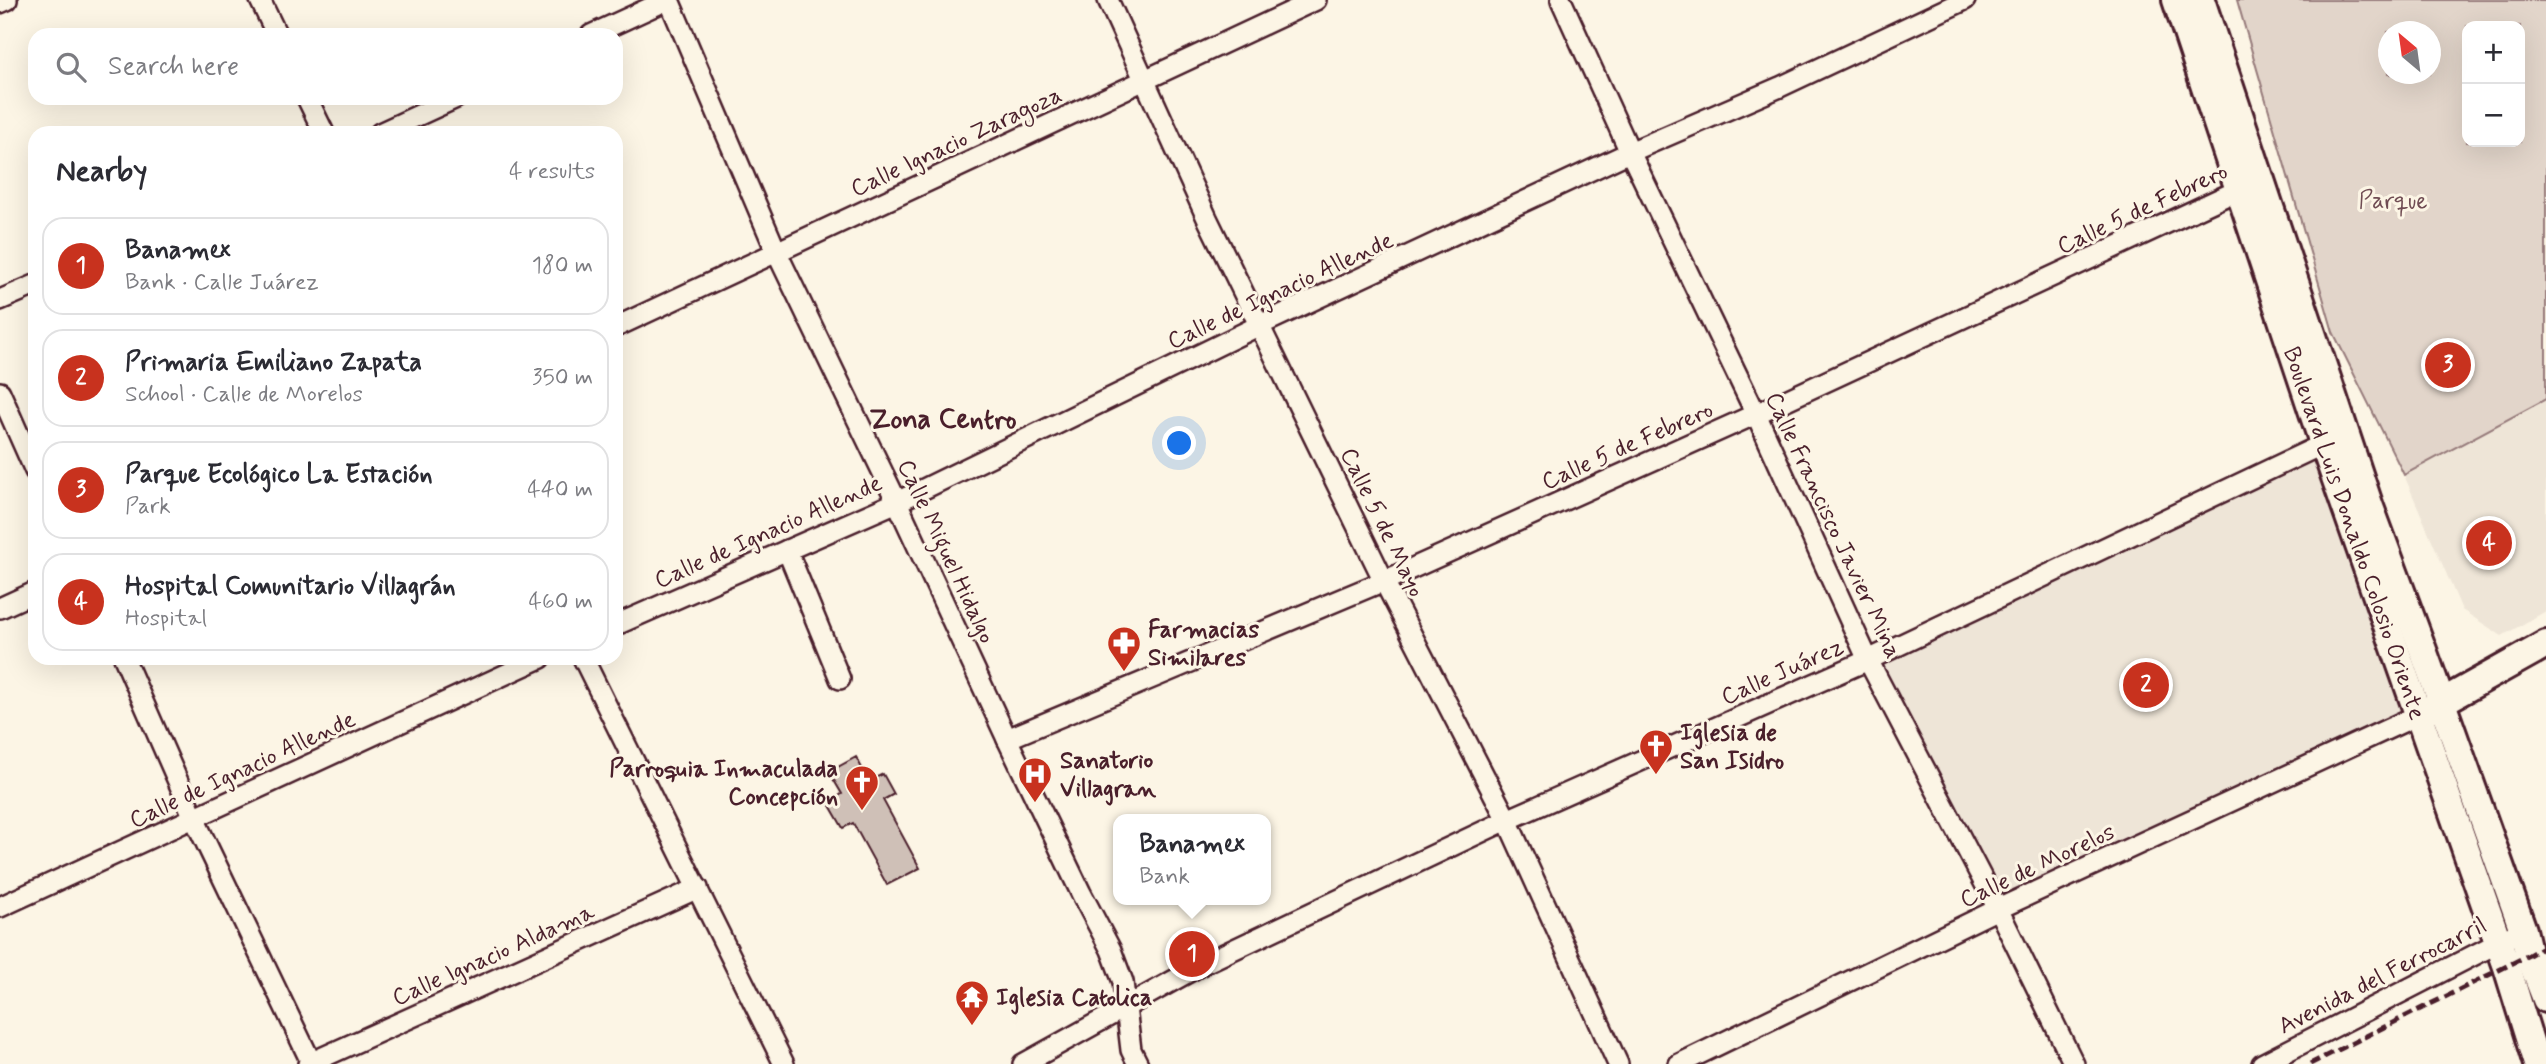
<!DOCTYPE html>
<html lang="en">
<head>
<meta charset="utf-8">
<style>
	body { margin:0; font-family:Mynerve,sans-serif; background:#f2f2f3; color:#2b2b33 }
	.controls { position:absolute; right:21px; top:21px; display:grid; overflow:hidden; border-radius:14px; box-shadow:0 7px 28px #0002 }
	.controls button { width:63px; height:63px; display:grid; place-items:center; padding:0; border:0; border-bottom:2px solid #e1e1e2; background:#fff; color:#2b2b33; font:35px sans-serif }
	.compass { position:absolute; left:2378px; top:21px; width:63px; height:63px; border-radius:50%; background:#fff; box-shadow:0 7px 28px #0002; rotate:331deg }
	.you { position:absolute; left:1180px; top:444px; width:24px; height:24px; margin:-18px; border:5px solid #fff; border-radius:50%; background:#1a73e8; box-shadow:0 0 0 10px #1a73e833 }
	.badge { display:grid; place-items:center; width:46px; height:46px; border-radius:50%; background:#c8321e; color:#fff; font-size:23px; font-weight:700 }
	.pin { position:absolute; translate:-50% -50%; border:4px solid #fff; box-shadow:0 2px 7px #0006 }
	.popup { position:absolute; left:1113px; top:814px; width:158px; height:91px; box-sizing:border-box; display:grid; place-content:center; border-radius:14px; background:#fff; filter:drop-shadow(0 2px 5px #0005); font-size:23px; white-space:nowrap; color:#7c7c81 }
	.popup b { font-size:26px; color:#2b2b33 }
	.popup::after { content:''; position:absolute; left:50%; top:100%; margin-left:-14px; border:14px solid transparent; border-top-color:#fff }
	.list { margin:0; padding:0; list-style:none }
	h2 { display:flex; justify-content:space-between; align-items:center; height:91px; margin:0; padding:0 28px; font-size:30px }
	h2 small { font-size:23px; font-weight:400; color:#7c7c81 }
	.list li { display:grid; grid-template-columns:46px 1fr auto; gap:21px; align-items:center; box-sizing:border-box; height:98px; margin:0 14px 14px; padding:0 14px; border:2px solid #e1e1e2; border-radius:21px }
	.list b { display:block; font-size:26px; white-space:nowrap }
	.list p { margin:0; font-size:23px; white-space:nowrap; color:#7c7c81 }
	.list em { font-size:23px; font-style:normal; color:#7c7c81 }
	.icon { flex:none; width:38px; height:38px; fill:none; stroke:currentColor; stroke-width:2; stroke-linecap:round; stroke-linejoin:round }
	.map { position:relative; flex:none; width:2546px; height:1064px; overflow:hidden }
	.search { position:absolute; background:#fff; box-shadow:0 7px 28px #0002; left:28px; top:28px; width:595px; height:77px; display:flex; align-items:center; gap:18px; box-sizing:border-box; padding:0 24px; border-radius:21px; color:#7c7c81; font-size:26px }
	.panel { position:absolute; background:#fff; box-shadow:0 7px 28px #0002; left:28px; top:126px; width:595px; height:539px; border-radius:21px }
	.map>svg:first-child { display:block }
	.built { fill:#eee5d7 }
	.green { fill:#e2d5ca; stroke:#967a7a; stroke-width:2; fill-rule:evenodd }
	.building { fill:#cfc0b7; stroke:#4a1f2b; stroke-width:2 }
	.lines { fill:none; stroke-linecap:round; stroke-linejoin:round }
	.street-casing { stroke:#4a1f2b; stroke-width:24 }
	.secondary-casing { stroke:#4a1f2b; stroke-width:32 }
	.street { stroke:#fcf5e5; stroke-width:19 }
	.secondary { stroke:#fcf5e5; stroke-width:26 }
	.rail { stroke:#4a1f2b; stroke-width:5; stroke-dasharray:10 5; stroke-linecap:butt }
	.labels { text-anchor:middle; stroke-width:6; stroke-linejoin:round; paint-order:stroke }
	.street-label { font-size:24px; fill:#4a1f2b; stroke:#fcf5e5 }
	.park-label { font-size:24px; fill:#704c53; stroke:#fcf5e5 }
	.poi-label { font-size:24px; font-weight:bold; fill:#4a1f2b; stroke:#fcf5e5; text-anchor:start }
	.quarter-label { font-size:28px; font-weight:bold; fill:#4a1f2b; stroke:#fcf5e5 }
</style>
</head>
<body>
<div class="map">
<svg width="2546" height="1064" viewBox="0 0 2546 1064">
	<rect width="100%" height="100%" fill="#fcf5e5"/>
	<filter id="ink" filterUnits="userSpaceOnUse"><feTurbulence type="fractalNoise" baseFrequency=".0143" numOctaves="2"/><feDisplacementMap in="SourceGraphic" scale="14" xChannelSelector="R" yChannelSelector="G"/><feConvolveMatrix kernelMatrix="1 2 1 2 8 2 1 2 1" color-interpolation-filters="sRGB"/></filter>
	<g filter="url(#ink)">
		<g class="built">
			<polygon points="2546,399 2546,611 2502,636 2462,610 2404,475"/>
			<polygon points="2329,445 2419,711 1998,909 1868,660"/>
		</g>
		<path class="green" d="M 2237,0 L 2546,0 L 2546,399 L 2404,475 L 2333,332 ZM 2520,26 L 2520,142 L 2467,142 L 2467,26 ZM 2388,32 L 2430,32 L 2430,74 L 2388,74 Z"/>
		<polygon class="building" points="856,757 869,781 883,774 894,794 883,800 920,868 887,885 853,823 843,828 828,802 842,794 829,772"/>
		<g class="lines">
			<g class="street-casing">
				<g id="street">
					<polyline points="260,0 277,35"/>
					<polyline points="669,0 776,251 897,502 1007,739 1081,893 1111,950 1123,982 1131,1050 1138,1064"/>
					<polyline points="1108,0 1207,218 1384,581 1507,820 1618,1064"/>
					<polyline points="1561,0 1630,152 1756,414 1868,660 1998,909 2074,1064"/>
					<polyline points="0,3 7,0"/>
					<polyline points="591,35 667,0"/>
					<polyline points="307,98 324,133"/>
					<polyline points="380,133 456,98"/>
					<polyline points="0,300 35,285"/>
					<polyline points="616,327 1316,0"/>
					<polyline points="0,392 35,471"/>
					<polyline points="787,550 840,679"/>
					<polyline points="0,608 35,592"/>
					<polyline points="616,625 897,502 1260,325 1630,152 1780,87 1965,0"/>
					<polyline points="124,658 194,818 312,1064"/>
					<polyline points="583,658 784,1064"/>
					<polyline points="1007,739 1384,581 1756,414 2249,185"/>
					<polyline points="0,907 541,658"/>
					<polyline points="308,1064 698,888"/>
					<polyline points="1023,1064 1205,963 1507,820 1868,660 2334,439"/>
					<polyline points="1679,1064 1998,909 2418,715"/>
					<polyline points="2262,1064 2523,930"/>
				</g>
			</g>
			<g class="secondary-casing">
				<g id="secondary">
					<polyline points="2176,0 2323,443 2507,967 2537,1064"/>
					<polyline points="2201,0 2370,507 2423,650 2523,930 2529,955 2546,999"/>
					<polyline points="2426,711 2546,644"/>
				</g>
			</g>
			<use href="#street" class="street"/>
			<use href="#secondary" class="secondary"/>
			<polyline class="rail" points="2310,1064 2529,955 2546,945"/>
		</g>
	</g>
	<defs>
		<g id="pharmacy-pin" transform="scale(1.75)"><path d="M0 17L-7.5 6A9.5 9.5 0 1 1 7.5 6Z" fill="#c8321e" stroke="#fcf5e5"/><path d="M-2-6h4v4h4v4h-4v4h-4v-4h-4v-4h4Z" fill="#fff"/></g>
		<g id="church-pin" transform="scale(1.75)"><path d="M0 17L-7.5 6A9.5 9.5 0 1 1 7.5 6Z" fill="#c8321e" stroke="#fcf5e5"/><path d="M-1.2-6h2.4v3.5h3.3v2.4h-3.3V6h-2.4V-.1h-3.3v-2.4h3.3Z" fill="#fff"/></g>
		<g id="hospital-pin" transform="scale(1.75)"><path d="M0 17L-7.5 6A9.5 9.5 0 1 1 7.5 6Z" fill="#c8321e" stroke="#fcf5e5"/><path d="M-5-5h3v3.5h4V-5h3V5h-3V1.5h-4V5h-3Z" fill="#fff"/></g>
		<g id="temple-pin" transform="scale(1.75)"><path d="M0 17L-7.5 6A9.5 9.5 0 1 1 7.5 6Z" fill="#c8321e" stroke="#fcf5e5"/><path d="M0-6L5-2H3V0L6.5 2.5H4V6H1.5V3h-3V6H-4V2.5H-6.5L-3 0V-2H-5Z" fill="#fff"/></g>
	</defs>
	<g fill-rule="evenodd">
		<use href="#pharmacy-pin" x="1124" y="643"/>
		<use href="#church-pin" x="1656" y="746"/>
		<use href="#hospital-pin" x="1035" y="774"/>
		<use href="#church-pin" x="862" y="782"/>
		<use href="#temple-pin" x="972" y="997"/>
	</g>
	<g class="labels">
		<g class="street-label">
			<text transform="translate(956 141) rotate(-25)" y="8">Calle Ignacio Zaragoza</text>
			<text transform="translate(2142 208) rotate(-25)" y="8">Calle 5 de Febrero</text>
			<text transform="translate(1280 290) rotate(-25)" y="8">Calle de Ignacio Allende</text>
			<text transform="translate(1627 445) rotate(-24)" y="8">Calle 5 de Febrero</text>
			<text transform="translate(1383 522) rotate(64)" y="8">Calle 5 de Mayo</text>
			<text transform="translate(1834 525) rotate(65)" y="8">Calle Francisco Javier Mina</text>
			<text transform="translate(768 531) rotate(-24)" y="8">Calle de Ignacio Allende</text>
			<text transform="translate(2355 533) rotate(71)" y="8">Boulevard Luis Donaldo Colosio Oriente</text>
			<text transform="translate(947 551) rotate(65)" y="8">Calle Miguel Hidalgo</text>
			<text transform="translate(1782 671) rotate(-24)" y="8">Calle Juárez</text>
			<text transform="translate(242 769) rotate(-25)" y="8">Calle de Ignacio Allende</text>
			<text transform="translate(2037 865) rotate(-25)" y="8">Calle de Morelos</text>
			<text transform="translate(493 954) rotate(-24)" y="8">Calle Ignacio Aldama</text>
			<text transform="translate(2382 975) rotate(-27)" y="8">Avenida del Ferrocarril</text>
		</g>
		<g class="park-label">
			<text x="2393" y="208">Parque</text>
		</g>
		<g class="poi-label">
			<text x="1148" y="637">Farmacias<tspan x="1148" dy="28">Similares</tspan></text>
			<text x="1680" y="740">Iglesia de<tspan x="1680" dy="28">San Isidro</tspan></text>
			<text x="1060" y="768">Sanatorio<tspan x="1060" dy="28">Villagran</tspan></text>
			<text x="838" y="776" text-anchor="end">Parroquia Inmaculada<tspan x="838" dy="28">Concepción</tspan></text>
			<text x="996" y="1005">Iglesia Catolica</text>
		</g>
		<g class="quarter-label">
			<text x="943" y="428">Zona Centro</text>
		</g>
	</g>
</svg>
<div class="controls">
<button>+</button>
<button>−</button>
</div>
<svg class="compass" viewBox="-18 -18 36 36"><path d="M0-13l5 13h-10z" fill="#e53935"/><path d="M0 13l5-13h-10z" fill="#7c7c81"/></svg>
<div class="you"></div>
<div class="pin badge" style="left:1192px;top:954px">1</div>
<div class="popup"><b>Banamex</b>Bank</div>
<div class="pin badge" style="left:2146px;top:685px">2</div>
<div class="pin badge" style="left:2448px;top:365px">3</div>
<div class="pin badge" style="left:2489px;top:543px">4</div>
<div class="search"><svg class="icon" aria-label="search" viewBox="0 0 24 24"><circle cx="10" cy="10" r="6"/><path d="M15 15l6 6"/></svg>Search here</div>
<section class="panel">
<h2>Nearby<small>4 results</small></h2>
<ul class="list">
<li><span class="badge">1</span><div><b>Banamex</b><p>Bank · Calle Juárez</p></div><em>180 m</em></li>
<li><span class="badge">2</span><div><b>Primaria Emiliano Zapata</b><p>School · Calle de Morelos</p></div><em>350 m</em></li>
<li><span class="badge">3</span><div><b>Parque Ecológico La Estación</b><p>Park</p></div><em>440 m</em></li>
<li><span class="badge">4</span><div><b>Hospital Comunitario Villagrán</b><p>Hospital</p></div><em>460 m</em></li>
</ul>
</section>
</div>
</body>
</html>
